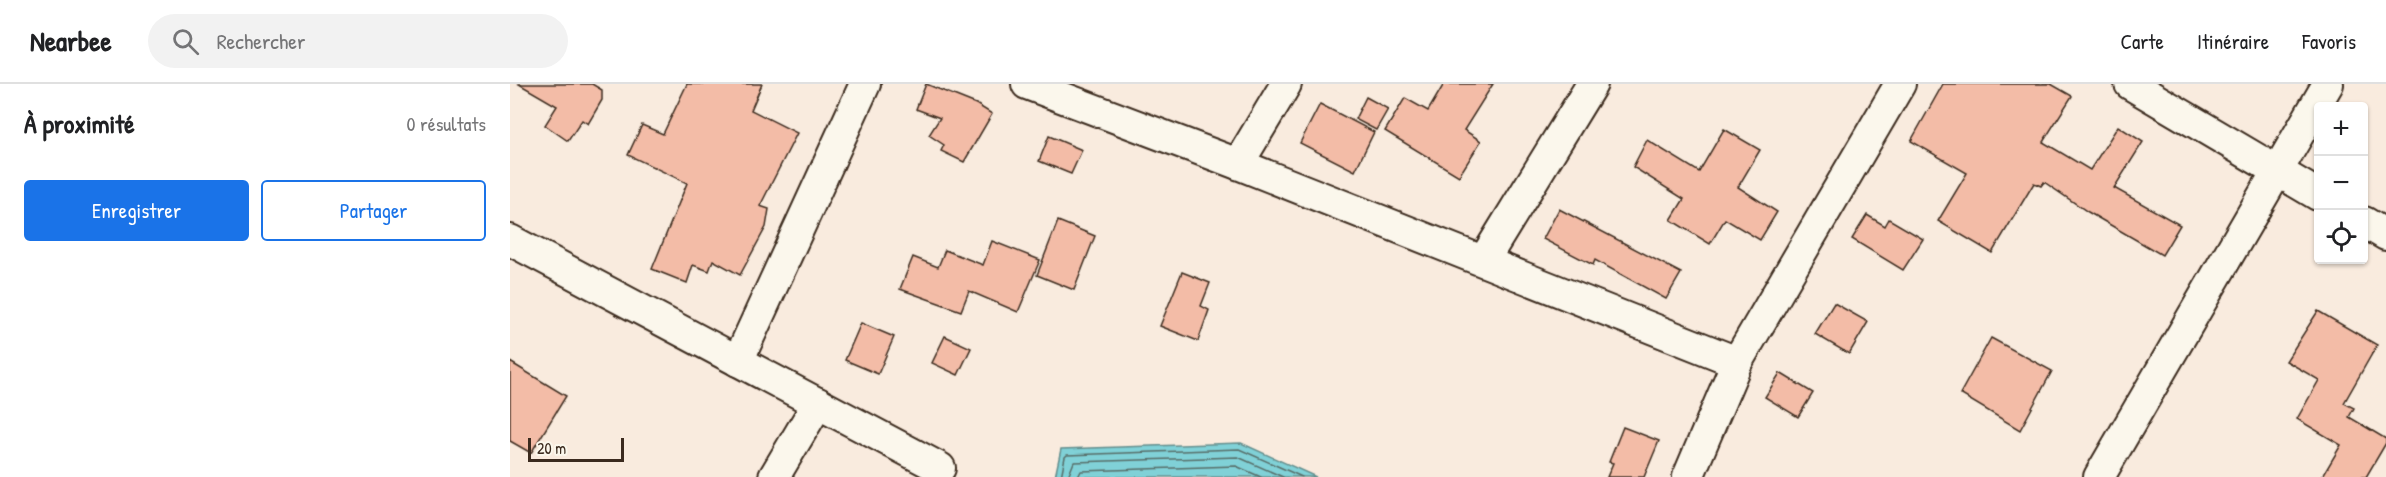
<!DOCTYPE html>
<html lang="fr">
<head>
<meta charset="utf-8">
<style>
	body { margin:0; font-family:"Patrick Hand",sans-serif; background:#f2f2f2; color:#202124 }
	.controls { position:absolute; right:18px; top:18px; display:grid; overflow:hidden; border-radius:6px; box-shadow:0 2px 4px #0004 }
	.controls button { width:54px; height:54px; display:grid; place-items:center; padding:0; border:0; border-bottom:2px solid #e0e0e0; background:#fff; color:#202124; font:30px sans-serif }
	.scale { position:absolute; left:18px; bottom:15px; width:96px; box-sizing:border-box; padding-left:6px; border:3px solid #3b2a1e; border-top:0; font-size:16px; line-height:21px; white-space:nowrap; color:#3b2a1e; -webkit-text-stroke:4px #fbf7ec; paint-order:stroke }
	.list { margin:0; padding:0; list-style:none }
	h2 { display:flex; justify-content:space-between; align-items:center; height:78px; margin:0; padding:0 24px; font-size:26px }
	h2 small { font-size:20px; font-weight:400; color:#757577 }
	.actions { display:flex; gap:12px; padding:18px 24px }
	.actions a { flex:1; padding:14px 0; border:2px solid #1a73e8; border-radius:6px; text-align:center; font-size:21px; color:#1a73e8 }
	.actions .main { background:#1a73e8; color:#fff }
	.icon { flex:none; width:33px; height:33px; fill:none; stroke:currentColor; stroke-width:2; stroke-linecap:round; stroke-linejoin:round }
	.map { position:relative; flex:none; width:1876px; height:393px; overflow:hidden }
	header { display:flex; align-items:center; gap:36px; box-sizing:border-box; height:84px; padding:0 30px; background:#fff; border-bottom:2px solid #e0e0e0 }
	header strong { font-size:28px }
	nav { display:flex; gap:33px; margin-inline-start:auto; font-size:21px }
	.search { width:420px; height:54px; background:#f2f2f2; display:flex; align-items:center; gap:15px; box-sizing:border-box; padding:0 21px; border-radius:33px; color:#757577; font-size:22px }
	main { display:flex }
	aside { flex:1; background:#fff }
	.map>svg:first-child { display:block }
	.water { fill:#80d1d7; stroke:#648e8d; stroke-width:1.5 }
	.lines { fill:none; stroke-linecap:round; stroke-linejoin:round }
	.shore { stroke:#576d68; stroke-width:1.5 }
	.building { fill:#f3bca7; stroke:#3b2a1e; stroke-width:1.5 }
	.street-casing { stroke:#3b2a1e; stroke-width:34 }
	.street { stroke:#fbf7ec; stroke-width:30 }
</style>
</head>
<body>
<header>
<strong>Nearbee</strong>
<div class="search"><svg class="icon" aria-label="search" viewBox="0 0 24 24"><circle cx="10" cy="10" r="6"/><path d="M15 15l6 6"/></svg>Rechercher</div>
<nav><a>Carte</a><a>Itinéraire</a><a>Favoris</a></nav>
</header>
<main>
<aside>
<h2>À proximité<small>0 résultats</small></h2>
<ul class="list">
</ul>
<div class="actions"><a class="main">Enregistrer</a><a>Partager</a></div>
</aside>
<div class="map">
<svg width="1876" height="393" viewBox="0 0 1876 393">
	<rect width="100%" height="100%" fill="#f9ebde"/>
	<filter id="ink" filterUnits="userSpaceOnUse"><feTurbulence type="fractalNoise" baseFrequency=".0167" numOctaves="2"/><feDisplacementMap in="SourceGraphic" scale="12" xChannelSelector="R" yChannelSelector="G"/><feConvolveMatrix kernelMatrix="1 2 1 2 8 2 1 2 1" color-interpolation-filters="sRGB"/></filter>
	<g filter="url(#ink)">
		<polygon class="water" points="731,359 806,393 545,393 551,365"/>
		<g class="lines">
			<g class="shore">
				<polyline points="551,393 555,373 557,371 729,365 792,393"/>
				<polyline points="558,393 564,378 728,373 773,393"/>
				<polyline points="568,393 571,387 726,382 751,393"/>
			</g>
		</g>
		<g class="building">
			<polygon points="9,0 82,0 92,6 92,16 78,40 72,36 58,57 35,41 47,22"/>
			<polygon points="177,0 252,0 241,26 287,49 250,122 259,125 256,143 230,191 203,176 199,187 183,181 177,199 142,185 177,99 118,71 132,41 153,50"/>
			<polygon points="416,0 466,20 482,30 454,78 431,67 434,61 419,51 430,34 406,25"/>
			<polygon points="934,0 983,0 954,46 971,57 949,92 875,47 895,14 918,27"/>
			<polygon points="1433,0 1541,0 1562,12 1533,58 1580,86 1608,42 1633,58 1604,104 1670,141 1652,171 1578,128 1534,98 1531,102 1524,99 1482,169 1428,137 1457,89 1401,57"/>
			<polygon points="856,13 878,25 866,46 845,35"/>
			<polygon points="810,20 864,48 845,87 790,59"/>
			<polygon points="1214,45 1250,66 1228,103 1267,128 1250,156 1215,135 1200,160 1161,136 1174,115 1123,83 1137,56 1189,88"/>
			<polygon points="539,52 572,66 561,90 529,77"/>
			<polygon points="1049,125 1171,189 1156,215 1085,176 1083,181 1033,155"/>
			<polygon points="1357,131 1375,142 1379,135 1413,155 1393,186 1342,155"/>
			<polygon points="548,137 585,152 564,206 527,191"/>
			<polygon points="482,157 530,176 508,228 459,207 451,227 390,205 403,173 428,183 435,166 473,181"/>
			<polygon points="672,188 700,199 691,222 699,226 688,257 650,242"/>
			<polygon points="1324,219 1358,238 1339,270 1305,250"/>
			<polygon points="1808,227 1867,261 1834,319 1844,324 1839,333 1876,355 1876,359 1856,393 1812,393 1831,361 1787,335 1809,296 1776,277"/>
			<polygon points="351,239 384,253 368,290 335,276"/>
			<polygon points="435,252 461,264 448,291 422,279"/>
			<polygon points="1481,254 1542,287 1510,346 1450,310"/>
			<polygon points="0,278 56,312 21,369 0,357"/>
			<polygon points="1270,289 1303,309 1288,333 1255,313"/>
			<polygon points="1113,343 1149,357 1134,393 1097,393 1103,379 1099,378"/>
		</g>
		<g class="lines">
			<g class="street-casing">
				<g id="street">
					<polyline points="517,0 728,80 1227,278"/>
					<polyline points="1620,0 1808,111"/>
					<polyline points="728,80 776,0"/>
					<polyline points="1854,138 1876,151"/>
					<polyline points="0,156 430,384"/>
					<polyline points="974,176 1082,0"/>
					<polyline points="228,277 355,0"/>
					<polyline points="264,393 308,319"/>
					<polyline points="1178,393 1227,278 1390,0"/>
					<polyline points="1589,393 1818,0"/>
				</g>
			</g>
			<use href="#street" class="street"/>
		</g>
	</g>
</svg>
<div class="controls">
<button>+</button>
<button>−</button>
<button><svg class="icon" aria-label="locate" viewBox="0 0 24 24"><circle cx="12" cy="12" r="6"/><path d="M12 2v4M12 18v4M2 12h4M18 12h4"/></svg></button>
</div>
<div class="scale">20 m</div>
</div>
</main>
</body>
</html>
